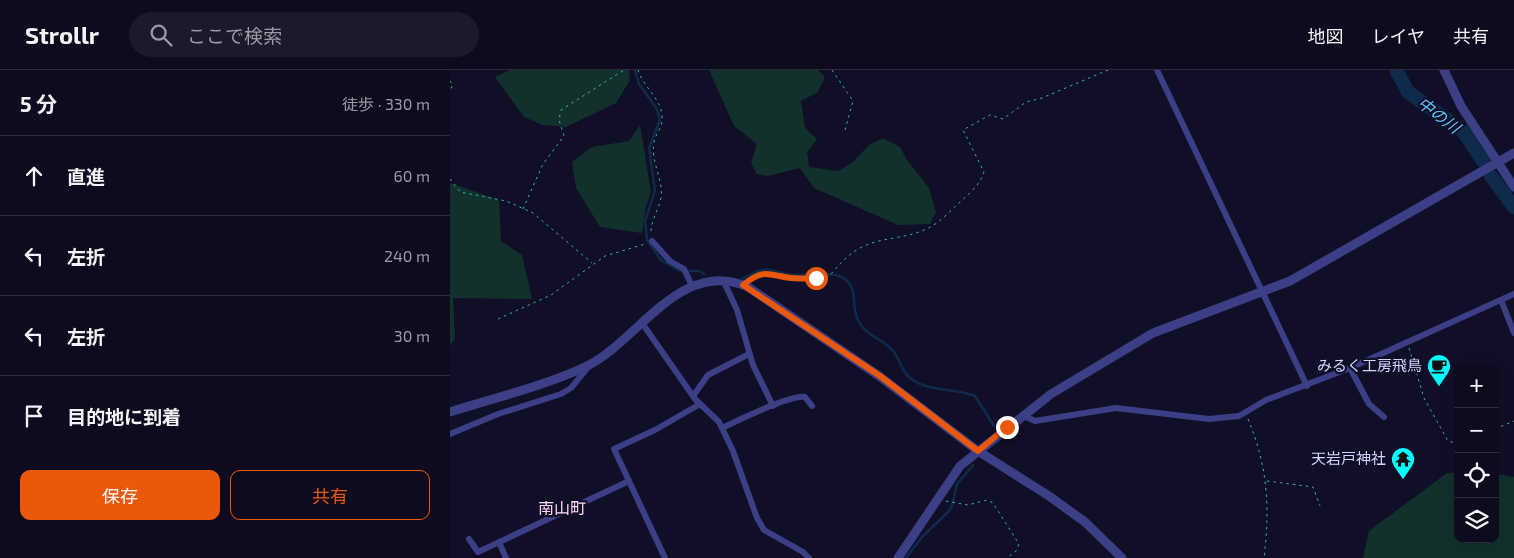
<!DOCTYPE html>
<html lang="ja">
<head>
<meta charset="utf-8">
<style>
	body { margin:0; font-family:"Exo 2","Noto Sans JP",sans-serif; background:#1b192a; color:#f1f3f6 }
	.controls { position:absolute; right:15px; bottom:15px; display:grid; overflow:hidden; border-radius:10px; box-shadow:0 5px 20px #0002 }
	.controls button { width:45px; height:45px; display:grid; place-items:center; padding:0; border:0; border-bottom:1px solid #2d2b3b; background:#0d0b1d; color:#f1f3f6; font:25px sans-serif }
	.stop { position:absolute; width:15px; height:15px; margin:-11px; border:4px solid #ea580c; border-radius:50%; background:#fff }
	.stop.end { background:#ea580c; border-color:#fff; box-shadow:0 1px 5px #0008 }
	.list { margin:0; padding:0; list-style:none }
	h2 { display:flex; justify-content:space-between; align-items:center; height:65px; margin:0; padding:0 20px; font-size:21px }
	h2 small { font-size:16px; font-weight:400; color:#9a9ba4 }
	.list li { display:grid; grid-template-columns:32px 1fr auto; gap:15px; align-items:center; box-sizing:border-box; height:80px; padding:0 20px; border-top:1px solid #2d2b3b }
	.list b { display:block; font-size:19px; white-space:nowrap }
	.list em { font-size:16px; font-style:normal; color:#9a9ba4 }
	.actions { display:flex; gap:10px; padding:15px 20px }
	.actions a { flex:1; padding:11px 0; border:1px solid #ea580c; border-radius:10px; text-align:center; font-size:18px; color:#ea580c }
	.actions .main { background:#ea580c; color:#fff }
	.icon { flex:none; width:28px; height:28px; fill:none; stroke:currentColor; stroke-width:2; stroke-linecap:round; stroke-linejoin:round }
	.map { position:relative; flex:none; width:1064px; height:488px; overflow:hidden }
	header { display:flex; align-items:center; gap:30px; box-sizing:border-box; height:70px; padding:0 25px; background:#0d0b1d; border-bottom:1px solid #2d2b3b }
	header strong { font-size:24px }
	nav { display:flex; gap:28px; margin-inline-start:auto; font-size:18px }
	.search { width:350px; height:45px; background:#1b192a; display:flex; align-items:center; gap:12px; box-sizing:border-box; padding:0 18px; border-radius:28px; color:#9a9ba4; font-size:19px }
	main { display:flex }
	aside { flex:1; background:#0d0b1d }
	.map>svg:first-child { display:block }
	.green { fill:#12312c }
	.lines { fill:none; stroke-linecap:round; stroke-linejoin:round }
	.stream { stroke:#0e2b4c; stroke-width:2.5 }
	.river { stroke:#0e2b4c; stroke-width:14 }
	.path { stroke:#2fb9a3; stroke-width:1; stroke-dasharray:2.5 4; stroke-linecap:butt }
	.minor { stroke:#3a3f86; stroke-width:6 }
	.tertiary { stroke:#3a3f86; stroke-width:9 }
	.route { stroke:#ea580c; stroke-width:6 }
	.labels { text-anchor:middle; stroke-width:4.5; stroke-linejoin:round; paint-order:stroke }
	.poi-label { font-size:15px; fill:#d5d5ff; stroke:#110f27; text-anchor:end }
	.water-label { font-size:16px; font-style:italic; fill:#63c6ff; stroke:#110f27 }
	.neighbourhood-label { font-size:16px; fill:#ffd7f4; stroke:#110f27 }
</style>
</head>
<body>
<header>
<strong>Strollr</strong>
<div class="search"><svg class="icon" aria-label="search" viewBox="0 0 24 24"><circle cx="10" cy="10" r="6"/><path d="M15 15l6 6"/></svg>ここで検索</div>
<nav><a>地図</a><a>レイヤ</a><a>共有</a></nav>
</header>
<main>
<aside>
<h2>5 分<small>徒歩 · 330 m</small></h2>
<ul class="list">
<li><svg class="icon" aria-label="ahead" viewBox="0 0 24 24"><path d="M12 20V5M6 11l6-6 6 6"/></svg><div><b>直進</b></div><em>60 m</em></li>
<li><svg class="icon" aria-label="left" viewBox="0 0 24 24"><path d="M17 20v-9H6M10 6l-5 5 5 5"/></svg><div><b>左折</b></div><em>240 m</em></li>
<li><svg class="icon" aria-label="left" viewBox="0 0 24 24"><path d="M17 20v-9H6M10 6l-5 5 5 5"/></svg><div><b>左折</b></div><em>30 m</em></li>
<li><svg class="icon" aria-label="arrive" viewBox="0 0 24 24"><path d="M6 21V4h12l-3 4 3 4H6"/></svg><div><b>目的地に到着</b></div></li>
</ul>
<div class="actions"><a class="main">保存</a><a>共有</a></div>
</aside>
<div class="map">
<svg width="1064" height="488" viewBox="0 0 1064 488">
	<rect width="100%" height="100%" fill="#110f27"/>
	<g class="green">
		<polygon points="60,0 179,0 180,10 166,33 116,57 93,55 74,47 45,7"/>
		<polygon points="259,0 368,0 375,7 368,22 351,31 355,58 367,69 357,82 359,97 388,101 402,93 419,75 433,68 450,77 457,90 479,118 486,142 480,154 448,155 364,118 350,98 318,106 307,104 301,93 307,74 284,56"/>
		<polygon points="190,55 201,122 196,137 192,163 150,157 126,118 122,92 142,77 179,71"/>
		<polygon points="0,113 49,130 51,171 72,185 82,229 3,228 5,269 0,275"/>
		<polygon points="997,403 1008,403 1008,469 1045,469 1045,404 1064,407 1064,488 913,488 919,461"/>
	</g>
	<g class="lines">
		<g class="stream">
			<polyline points="185,0 189,14 207,39 210,50 199,78 205,121 195,151 197,170 211,190 230,201 249,201 254,204"/>
			<path d="M 292,209 C 324,191 317,204 346,205 C 363,205 398,197 403,222 C 405,232 403,242 409,252 C 416,266 434,269 443,281 C 450,289 451,300 459,307 C 475,322 505,318 525,326 L 544,356"/>
			<polyline points="456,488 472,467 499,441 502,436 507,414 523,395"/>
		</g>
		<g class="river">
			<polyline points="946,0 958,22 1013,61 1033,91"/>
			<polyline points="1041,106 1064,137"/>
		</g>
		<g class="path">
			<path d="M 188,0 C 193,17 212,29 212,47 C 213,57 206,63 204,72 C 200,92 214,109 211,128 C 208,142 200,151 201,165"/>
			<polyline points="382,0 403,31 395,60"/>
			<polyline points="0,11 3,15 0,20"/>
			<polyline points="0,109 10,122 56,131 83,143 142,193"/>
			<polyline points="73,139 93,94 114,66 109,50 111,40 174,0"/>
			<path d="M 300,209 L 320,202 L 348,209 L 378,207 C 389,196 396,185 412,177 C 432,167 454,169 474,160 C 489,154 499,142 510,132 C 520,123 530,115 534,102 L 513,60 L 540,45 L 553,49 L 576,32 L 592,28 L 658,0"/>
			<polyline points="48,249 101,225 155,186 195,174"/>
			<polyline points="959,278 974,328 998,371 1008,374"/>
			<path d="M 798,349 C 818,397 820,437 814,488"/>
			<polyline points="1045,359 1064,351"/>
			<polyline points="817,411 863,417 870,436"/>
			<polyline points="496,431 518,435 537,430 543,433 569,474 566,481 557,488"/>
		</g>
		<g class="minor">
			<polyline points="707,0 857,316"/>
			<polyline points="202,171 220,191 234,199 242,216"/>
			<polyline points="274,212 287,240 303,295 323,336"/>
			<polyline points="1051,230 1064,263"/>
			<polyline points="192,253 245,329 269,352 283,381 307,448 314,460 353,482 359,488"/>
			<polyline points="900,298 919,334 934,347"/>
			<polyline points="243,326 258,305 299,284"/>
			<polyline points="572,345 585,351 666,338 759,349 789,346 816,330 900,298 1064,224"/>
			<path d="M 272,358 C 286,351 342,324 355,327 L 362,336"/>
			<polyline points="0,364 48,344 111,324 121,318 139,296"/>
			<polyline points="19,469 28,482 179,411"/>
			<polyline points="49,472 56,488"/>
			<polyline points="215,488 164,379 205,360 250,334"/>
		</g>
		<g class="tertiary">
			<polyline points="994,0 1011,36 1064,117"/>
			<path d="M 0,342 C 44,328 95,316 137,296 C 188,271 231,187 298,217 L 429,306 L 528,381 L 599,426 L 635,452 L 672,488"/>
			<polyline points="448,488 510,396 601,324 703,263 840,211 1064,83"/>
		</g>
	</g>
	<g class="lines">
		<path class="route" d="M 366,208 C 358,208 349,209 341,208 C 318,205 314,198 293,215 L 430,306 L 528,381 L 557,357"/>
	</g>
	<defs>
		<g id="cafe-pin" transform="scale(1.25)"><path d="M0 17L-7.5 6A9.5 9.5 0 1 1 7.5 6Z" fill="#01feff" stroke="#110f27"/><path d="M-5.5-4.5H6V0H3Q3 3.5 0 3.5H-2.5Q-5.5 3.5-5.5 0ZM3-3.2v2h1.7v-2ZM-6 4.5H4V6H-6Z" fill="#111"/></g>
		<g id="temple-pin" transform="scale(1.25)"><path d="M0 17L-7.5 6A9.5 9.5 0 1 1 7.5 6Z" fill="#01feff" stroke="#110f27"/><path d="M0-6L5-2H3V0L6.5 2.5H4V6H1.5V3h-3V6H-4V2.5H-6.5L-3 0V-2H-5Z" fill="#111"/></g>
	</defs>
	<g fill-rule="evenodd">
		<use href="#cafe-pin" x="989" y="296"/>
		<use href="#temple-pin" x="953" y="389"/>
	</g>
	<g class="labels">
		<g class="poi-label">
			<text x="972" y="301">みるく工房飛鳥</text>
			<text x="936" y="394">天岩戸神社</text>
		</g>
		<g class="water-label">
			<text transform="translate(989 45) rotate(37)" y="6">中の川</text>
		</g>
		<g class="neighbourhood-label">
			<text x="112" y="444">南山町</text>
		</g>
	</g>
</svg>
<div class="controls">
<button>+</button>
<button>−</button>
<button><svg class="icon" aria-label="locate" viewBox="0 0 24 24"><circle cx="12" cy="12" r="6"/><path d="M12 2v4M12 18v4M2 12h4M18 12h4"/></svg></button>
<button><svg class="icon" aria-label="layers" viewBox="0 0 24 24"><path d="M12 4l9 5-9 5-9-5zM3 14l9 5 9-5"/></svg></button>
</div>
<div class="stop" style="left:366px;top:208px"></div>
<div class="stop end" style="left:557px;top:357px"></div>
</div>
</main>
</body>
</html>
